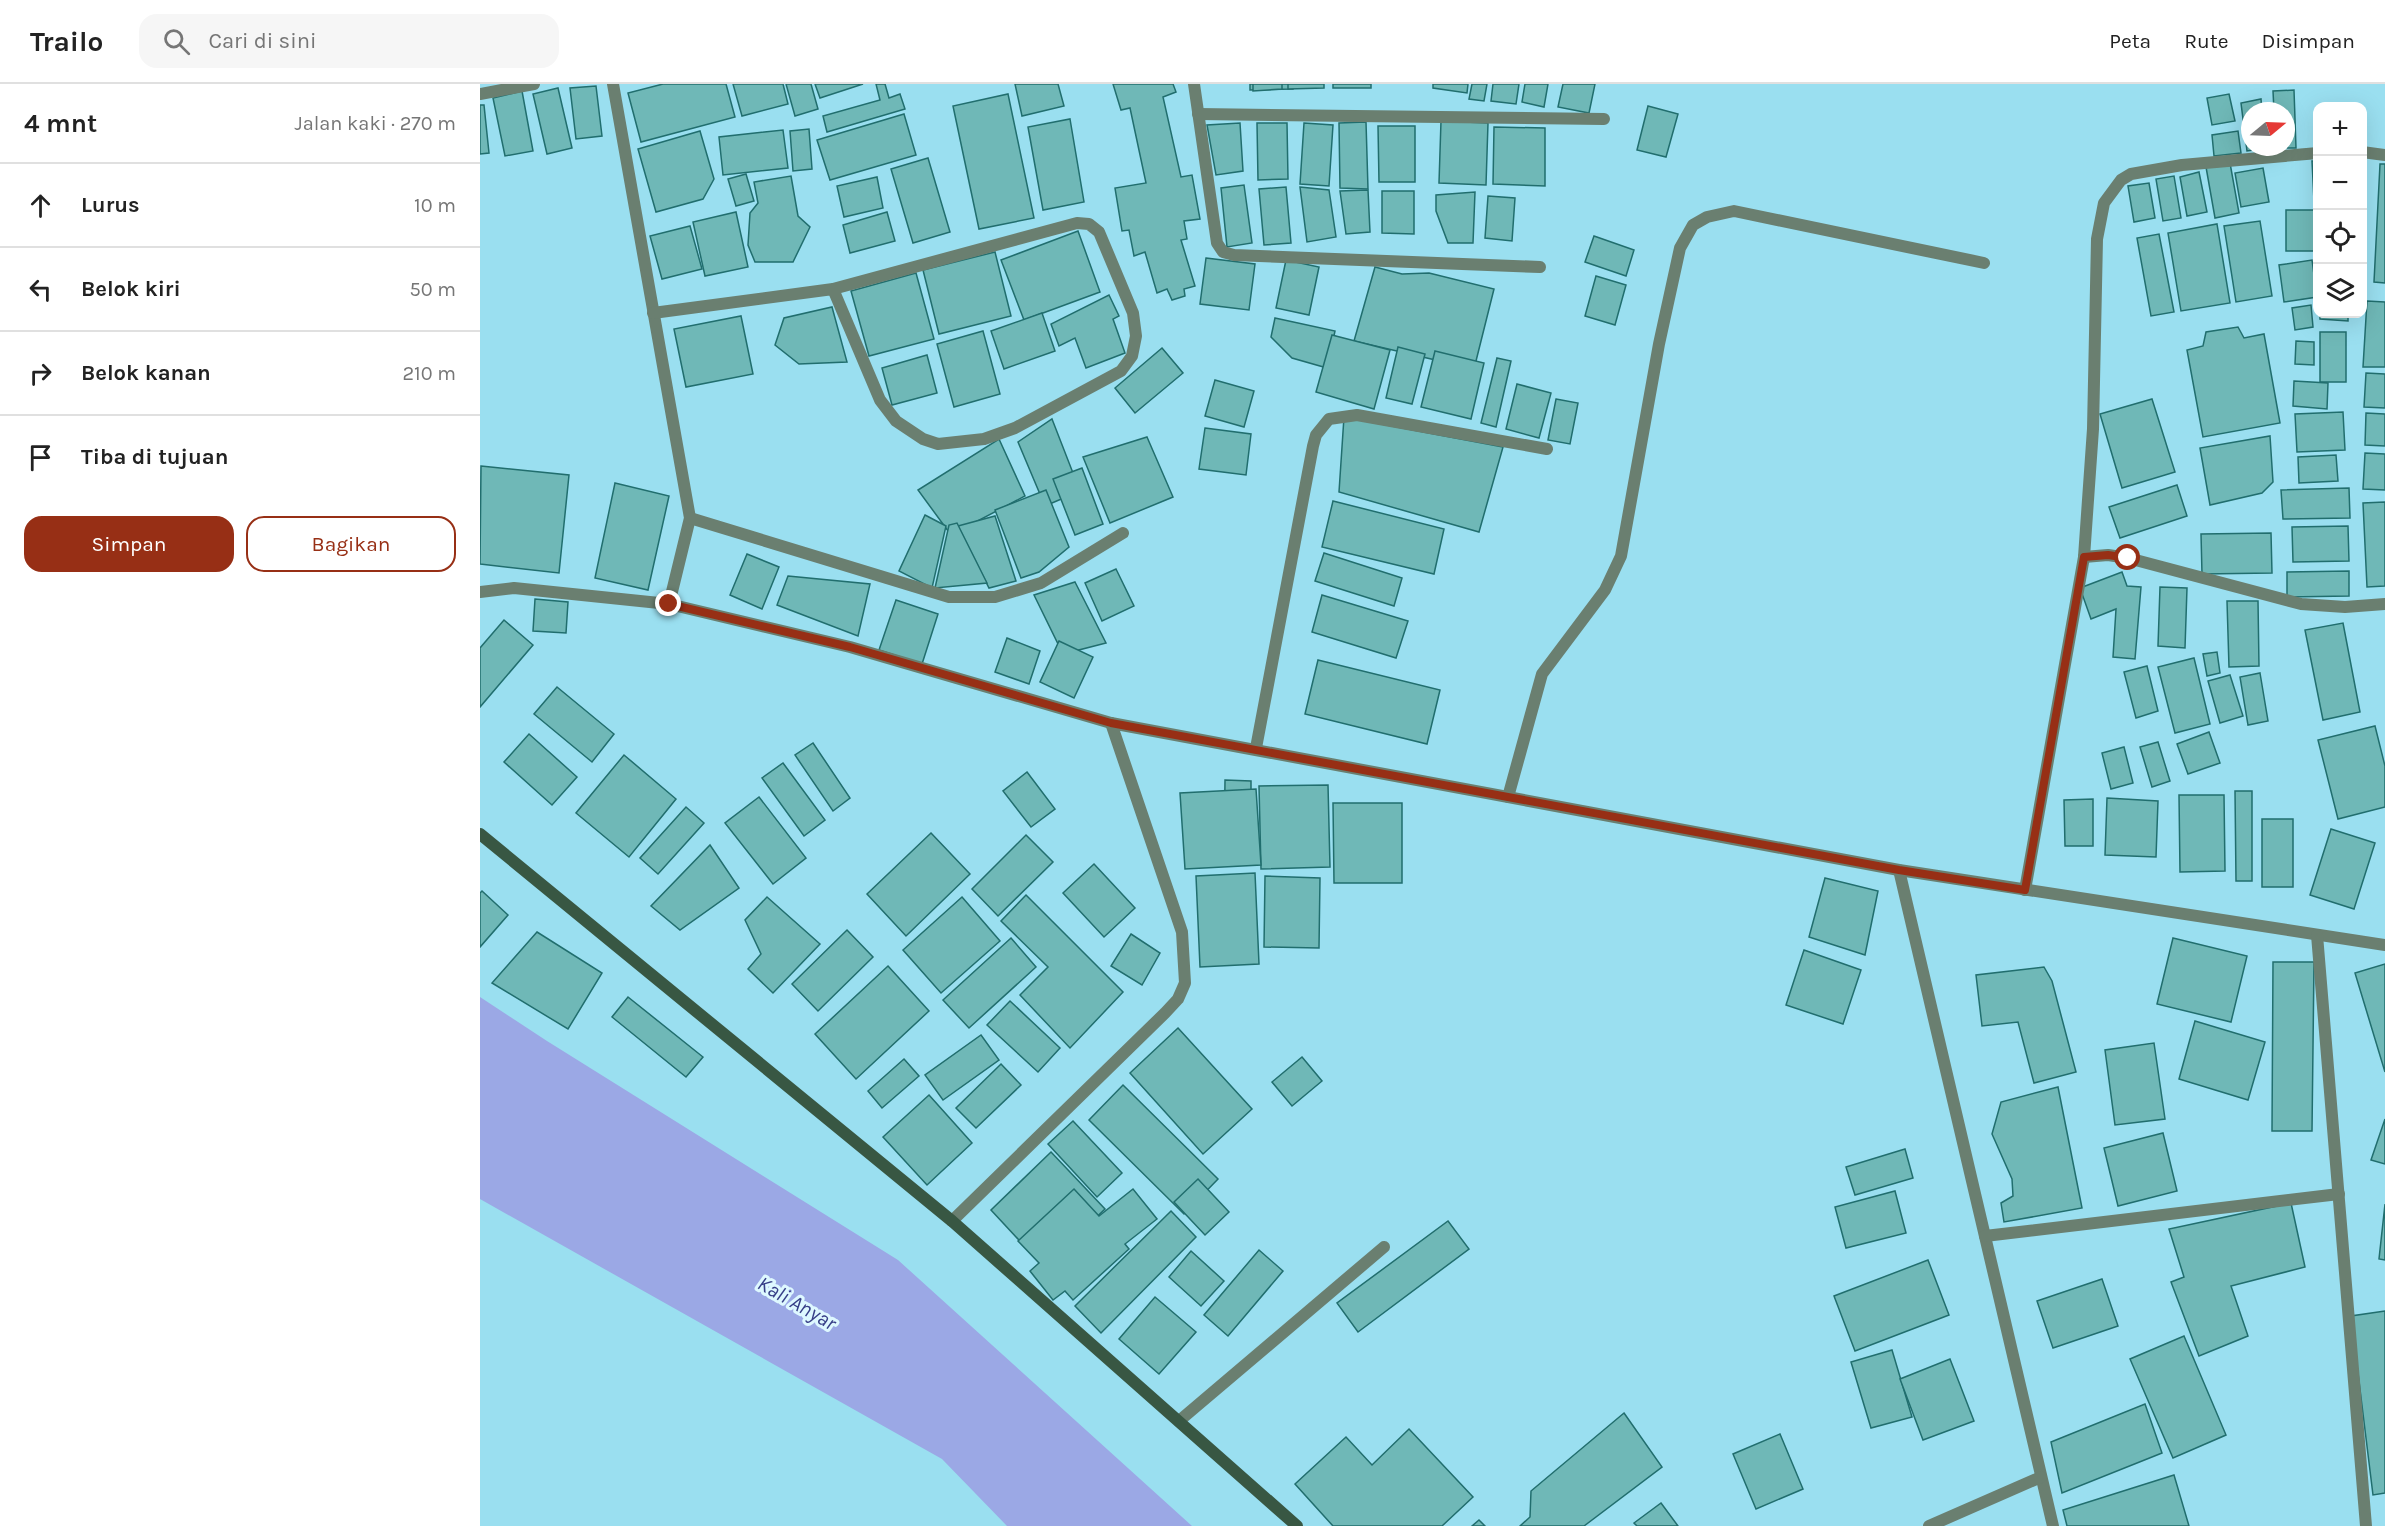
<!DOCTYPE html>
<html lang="id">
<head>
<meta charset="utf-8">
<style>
	body { margin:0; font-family:Karla,sans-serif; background:#f6f6f6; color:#222 }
	.controls { position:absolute; right:18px; top:18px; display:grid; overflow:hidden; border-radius:12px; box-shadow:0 6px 24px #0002 }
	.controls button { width:54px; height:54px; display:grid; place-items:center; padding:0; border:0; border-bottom:2px solid #e0e0e0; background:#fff; color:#222; font:30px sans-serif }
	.compass { position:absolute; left:1761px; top:18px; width:54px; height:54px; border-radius:50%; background:#fff; box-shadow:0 6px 24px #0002; rotate:71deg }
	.stop { position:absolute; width:18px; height:18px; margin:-14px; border:4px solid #972f15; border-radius:50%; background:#fff }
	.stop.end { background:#972f15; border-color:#fff; box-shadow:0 2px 6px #0008 }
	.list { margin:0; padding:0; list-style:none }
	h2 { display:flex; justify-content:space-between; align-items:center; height:78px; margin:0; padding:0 24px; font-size:26px }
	h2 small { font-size:20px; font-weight:400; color:#767676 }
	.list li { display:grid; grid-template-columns:39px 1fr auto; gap:18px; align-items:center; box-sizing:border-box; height:84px; padding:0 24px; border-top:2px solid #e0e0e0 }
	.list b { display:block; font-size:22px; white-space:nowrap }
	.list em { font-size:20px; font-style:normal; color:#767676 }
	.actions { display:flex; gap:12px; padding:18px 24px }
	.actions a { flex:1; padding:14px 0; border:2px solid #972f15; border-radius:18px; text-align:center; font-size:21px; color:#972f15 }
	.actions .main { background:#972f15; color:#fff }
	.icon { flex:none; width:33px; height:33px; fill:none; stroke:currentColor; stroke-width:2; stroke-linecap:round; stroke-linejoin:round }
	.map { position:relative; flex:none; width:1905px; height:1442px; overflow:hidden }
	header { display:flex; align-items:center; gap:36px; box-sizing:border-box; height:84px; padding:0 30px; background:#fff; border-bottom:2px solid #e0e0e0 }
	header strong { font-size:28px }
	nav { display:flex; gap:33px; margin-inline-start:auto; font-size:21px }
	.search { width:420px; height:54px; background:#f6f6f6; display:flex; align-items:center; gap:15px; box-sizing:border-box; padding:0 21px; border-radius:18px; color:#767676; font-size:22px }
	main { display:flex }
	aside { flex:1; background:#fff }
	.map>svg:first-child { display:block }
	.water { fill:#9ba8e5 }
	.building { fill:#6fb8b7; stroke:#216e6e; stroke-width:1.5 }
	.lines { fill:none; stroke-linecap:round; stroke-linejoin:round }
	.lane { stroke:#6a7f70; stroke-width:12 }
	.street { stroke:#6a7f70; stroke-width:12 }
	.secondary { stroke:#385743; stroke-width:12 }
	.route { stroke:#972f15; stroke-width:8 }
	.labels { text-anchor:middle; stroke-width:6; stroke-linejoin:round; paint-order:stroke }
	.water-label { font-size:21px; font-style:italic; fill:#373f88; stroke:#def8ff }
</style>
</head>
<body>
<header>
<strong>Trailo</strong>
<div class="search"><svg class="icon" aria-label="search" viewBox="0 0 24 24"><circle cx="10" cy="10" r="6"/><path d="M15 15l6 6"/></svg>Cari di sini</div>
<nav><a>Peta</a><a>Rute</a><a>Disimpan</a></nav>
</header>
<main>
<aside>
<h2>4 mnt<small>Jalan kaki · 270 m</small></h2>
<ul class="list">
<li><svg class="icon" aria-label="ahead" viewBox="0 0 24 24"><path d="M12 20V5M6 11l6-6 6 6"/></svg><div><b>Lurus</b></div><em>10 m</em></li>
<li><svg class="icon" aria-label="left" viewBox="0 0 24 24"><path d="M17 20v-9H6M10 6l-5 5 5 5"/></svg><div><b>Belok kiri</b></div><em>50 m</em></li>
<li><svg class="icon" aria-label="right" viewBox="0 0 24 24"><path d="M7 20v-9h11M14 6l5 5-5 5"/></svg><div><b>Belok kanan</b></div><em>210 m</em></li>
<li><svg class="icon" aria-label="arrive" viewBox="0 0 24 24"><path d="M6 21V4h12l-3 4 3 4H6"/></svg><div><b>Tiba di tujuan</b></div></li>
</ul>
<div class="actions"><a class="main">Simpan</a><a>Bagikan</a></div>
</aside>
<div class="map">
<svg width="1905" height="1442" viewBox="0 0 1905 1442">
	<rect width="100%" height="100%" fill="#9adff0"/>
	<polygon class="water" points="0,913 67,957 418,1176 712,1442 527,1442 462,1375 0,1115"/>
	<g class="building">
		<polygon points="183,0 246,0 255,33 161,58 148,9"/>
		<polygon points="253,0 303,0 308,20 262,32"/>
		<polygon points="306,0 331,0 338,25 315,32"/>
		<polygon points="335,0 383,0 340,14"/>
		<polygon points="396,0 405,0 409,14 420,10 425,25 347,48 343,32 400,16"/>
		<polygon points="535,0 578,0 584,22 542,32"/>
		<polygon points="633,0 693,0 696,8 683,13 701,93 712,91 720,135 704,137 707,155 701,156 715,202 704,205 705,212 692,216 687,205 677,209 665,168 654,172 649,146 642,147 635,104 666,99 650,24 641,26"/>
		<polygon points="770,0 813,0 813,5 770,6"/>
		<polygon points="773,0 802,0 802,5 773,7"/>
		<polygon points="808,0 844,0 844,4 808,5"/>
		<rect x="853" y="0" width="38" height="4"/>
		<polygon points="953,0 988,0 987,9 953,4"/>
		<polygon points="992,0 1007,0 1004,17 989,15"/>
		<polygon points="1013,0 1039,0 1036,20 1011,17"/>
		<polygon points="1045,0 1068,0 1064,23 1042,18"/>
		<polygon points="1083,0 1115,0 1109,29 1078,23"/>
		<polygon points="116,2 122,52 96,55 90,4"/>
		<polygon points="78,4 92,64 67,70 53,10"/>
		<polygon points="1814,6 1816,64 1795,64 1806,63 1806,27 1794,27 1793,7"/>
		<polygon points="42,7 53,67 25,72 13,14"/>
		<polygon points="528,10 554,134 499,145 473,22"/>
		<polygon points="1749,10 1755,37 1732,41 1727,14"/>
		<polygon points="1781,15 1782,27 1770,27 1770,63 1788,64 1767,67 1761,19"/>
		<polygon points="0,21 4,21 9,69 0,70"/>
		<polygon points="1168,22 1198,30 1186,73 1157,66"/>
		<polygon points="424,30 436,71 350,96 337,56"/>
		<polygon points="590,35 604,118 563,126 548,43"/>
		<polygon points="961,37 1008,39 1006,101 959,99"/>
		<polygon points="886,38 888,105 860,104 859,39"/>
		<polygon points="760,39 763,87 736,91 727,41"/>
		<polygon points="777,39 807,39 808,95 778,96"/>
		<polygon points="824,39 853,41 849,102 820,100"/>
		<polygon points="898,42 935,42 935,98 899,98"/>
		<polygon points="1014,43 1065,44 1065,102 1013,100"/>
		<polygon points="329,45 332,85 313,87 310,47"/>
		<polygon points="303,46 308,84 243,91 239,53"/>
		<polygon points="220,47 234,95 223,115 176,128 158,65"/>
		<polygon points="1758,47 1761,69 1734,72 1732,51"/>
		<polygon points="448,74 470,148 433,159 411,85"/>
		<polygon points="1832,77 1838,77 1838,117 1834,117"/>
		<polygon points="1750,79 1759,129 1735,134 1726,83"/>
		<polygon points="1900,80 1905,80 1905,199 1894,198"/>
		<polygon points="1783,84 1789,118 1761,123 1755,89"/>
		<polygon points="1719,88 1727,128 1707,132 1700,93"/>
		<polygon points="266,90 274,117 256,122 248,95"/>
		<polygon points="311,92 318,132 330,143 313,178 275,178 268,161 270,129 278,119 274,98"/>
		<polygon points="1694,92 1701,134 1683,137 1676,95"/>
		<polygon points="397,93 403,124 364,133 357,102"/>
		<polygon points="1669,99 1675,134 1654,138 1648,102"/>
		<polygon points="764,101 772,159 747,163 741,104"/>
		<polygon points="806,103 811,159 784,161 779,105"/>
		<polygon points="820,103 849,106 856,153 827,158"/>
		<polygon points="888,106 890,148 866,150 860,107"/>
		<polygon points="902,107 934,107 934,150 902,149"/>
		<polygon points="995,108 993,159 968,159 956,127 956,111"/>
		<polygon points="1008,112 1035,114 1032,157 1005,154"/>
		<rect x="1806" y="126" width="32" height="41"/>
		<polygon points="256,128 268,183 225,192 213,138"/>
		<polygon points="407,128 415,157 370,169 363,141"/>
		<polygon points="1780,137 1792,212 1756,218 1744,142"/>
		<polygon points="1737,140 1750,219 1701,227 1688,149"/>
		<polygon points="210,142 222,185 182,195 170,152"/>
		<polygon points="598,147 620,208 544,236 521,176"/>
		<polygon points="1679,150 1694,228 1671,232 1657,154"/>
		<polygon points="1114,152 1154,166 1146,192 1105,178"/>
		<polygon points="515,168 531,232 459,250 443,186"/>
		<polygon points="726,174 775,180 769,226 720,220"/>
		<polygon points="806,176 839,183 829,231 796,224"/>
		<polygon points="1832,176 1837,213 1804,218 1799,181"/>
		<polygon points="895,183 922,190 949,189 1014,205 994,285 874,257"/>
		<polygon points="436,189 454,255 389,272 371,207"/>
		<polygon points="1116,192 1146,201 1135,241 1105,232"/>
		<polygon points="629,211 639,232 633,235 645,269 606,284 595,254 579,262 571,240"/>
		<polygon points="1887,217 1905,218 1905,283 1883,283"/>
		<polygon points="1831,221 1833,243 1815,246 1812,224"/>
		<polygon points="352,223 367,278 319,280 295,261 304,234"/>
		<polygon points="562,229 575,267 524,285 511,247"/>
		<polygon points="1840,230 1868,230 1868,237 1840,235"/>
		<polygon points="261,232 273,290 206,303 194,245"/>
		<polygon points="795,234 855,247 847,284 812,274 791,253"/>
		<polygon points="1758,243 1764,254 1784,250 1800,339 1723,353 1707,266 1723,262 1726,248"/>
		<polygon points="503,247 520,310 474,323 457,260"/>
		<rect x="1840" y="248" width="26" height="50"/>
		<polygon points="852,251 910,266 894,325 836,308"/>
		<polygon points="1816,257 1834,258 1834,281 1815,280"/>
		<polygon points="918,263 945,270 932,320 906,314"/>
		<polygon points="682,264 703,289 655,329 635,304"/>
		<polygon points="955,267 1004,279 991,335 941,323"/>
		<polygon points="447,271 457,309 412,321 402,284"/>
		<polygon points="1017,274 1031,277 1016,343 1001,339"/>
		<polygon points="1886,289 1905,290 1905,324 1884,323"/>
		<polygon points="735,296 774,307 764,343 725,332"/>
		<polygon points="1814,297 1848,299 1847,325 1813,322"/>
		<polygon points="1037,300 1071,309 1059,354 1026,345"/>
		<polygon points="1076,315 1098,319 1090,360 1068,356"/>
		<polygon points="1672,315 1695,388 1642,404 1620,330"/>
		<polygon points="1863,328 1865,366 1817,368 1815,330"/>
		<polygon points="1886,329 1905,330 1905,362 1885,361"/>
		<polygon points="864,333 1023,363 999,448 859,408"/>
		<polygon points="572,335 600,407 565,422 538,358"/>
		<polygon points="725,344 771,350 766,391 719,385"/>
		<polygon points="1790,352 1793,398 1782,409 1730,421 1720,364"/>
		<polygon points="667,353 693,413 630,439 603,373"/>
		<polygon points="519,355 545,412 471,451 438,406"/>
		<polygon points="1885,369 1905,370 1905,406 1883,405"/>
		<polygon points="1856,371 1858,397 1819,399 1818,373"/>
		<polygon points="1,382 89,391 79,489 0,480"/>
		<polygon points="602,384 623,440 595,451 573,395"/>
		<polygon points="135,399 189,412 168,506 115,494"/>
		<polygon points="1697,401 1707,432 1640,454 1629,423"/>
		<polygon points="1869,404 1870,434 1803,435 1801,406"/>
		<polygon points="566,406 589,463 559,488 541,494 515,426"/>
		<polygon points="853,417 964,445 954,490 842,463"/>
		<polygon points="1905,418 1905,502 1887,503 1883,419"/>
		<polygon points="445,431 466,442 452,504 419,487"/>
		<polygon points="515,432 536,497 509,504 478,442"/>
		<polygon points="477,439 507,499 455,504 469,441"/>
		<polygon points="1868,442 1869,477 1813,478 1812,443"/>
		<polygon points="1791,449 1792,489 1722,490 1721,450"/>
		<polygon points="844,469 922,494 914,522 835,497"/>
		<polygon points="267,470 299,483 282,525 250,511"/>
		<polygon points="636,485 654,522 622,537 605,499"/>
		<polygon points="1869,487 1869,512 1807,513 1807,488"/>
		<polygon points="1642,488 1647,502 1661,503 1655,575 1633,573 1636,525 1611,535 1600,504"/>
		<polygon points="308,492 390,500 378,552 297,521"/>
		<polygon points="595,498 626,559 583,570 554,511"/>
		<polygon points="1680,503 1707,504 1705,564 1678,562"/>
		<polygon points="842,511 928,537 916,574 832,548"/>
		<polygon points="55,515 88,518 86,549 53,547"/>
		<polygon points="416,516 458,530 442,580 399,566"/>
		<polygon points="1747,517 1778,517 1779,582 1749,583"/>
		<polygon points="24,536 53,561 0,623 0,564"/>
		<polygon points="1863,539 1880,628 1843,636 1825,546"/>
		<polygon points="527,554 560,567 549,600 515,588"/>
		<polygon points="579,557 613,573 594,614 560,598"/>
		<polygon points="1737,568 1740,589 1727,592 1723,570"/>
		<polygon points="1714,574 1730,640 1695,649 1678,583"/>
		<polygon points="838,576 960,606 947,660 825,630"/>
		<polygon points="1667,582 1678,627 1656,634 1644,588"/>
		<polygon points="1780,589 1788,637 1768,641 1760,593"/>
		<polygon points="1750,591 1763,632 1740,639 1728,597"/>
		<polygon points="77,603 134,650 112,678 54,630"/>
		<polygon points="1895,642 1905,682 1905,723 1858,735 1838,656"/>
		<polygon points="1729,648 1740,679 1708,690 1697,660"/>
		<polygon points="49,650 97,693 72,721 24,678"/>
		<polygon points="1678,658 1690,697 1672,703 1660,663"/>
		<polygon points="333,659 370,714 353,727 315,671"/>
		<polygon points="1644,663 1653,699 1631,705 1622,669"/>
		<polygon points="144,671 196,715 149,773 96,729"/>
		<polygon points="303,679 345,736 324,752 282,694"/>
		<polygon points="547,688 575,725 551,743 523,707"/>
		<polygon points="745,696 771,697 771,779 744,778"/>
		<polygon points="848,701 850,783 781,785 779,702"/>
		<polygon points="776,705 781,781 705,785 700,709"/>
		<polygon points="1755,707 1772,707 1772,797 1756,797"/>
		<polygon points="1699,711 1744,711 1745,787 1700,788"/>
		<polygon points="279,713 326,774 293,800 245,739"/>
		<polygon points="1627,714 1678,717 1676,773 1625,771"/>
		<polygon points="1613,715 1613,762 1585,762 1584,716"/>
		<polygon points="853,719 922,719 922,799 854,799"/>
		<polygon points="206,723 224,739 178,790 160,774"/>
		<rect x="1782" y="735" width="31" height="68"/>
		<polygon points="1851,745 1895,759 1874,825 1830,811"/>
		<polygon points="451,749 490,790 426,852 387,810"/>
		<polygon points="546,751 573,778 518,832 492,805"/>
		<polygon points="230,761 259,804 200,846 171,822"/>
		<polygon points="614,780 655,824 624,853 583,809"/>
		<polygon points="775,789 779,880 720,883 716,792"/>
		<polygon points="785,792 840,794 839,864 784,863"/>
		<polygon points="1345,794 1398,807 1385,871 1329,853"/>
		<polygon points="2,807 28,831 0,863 0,809"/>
		<polygon points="546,811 643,908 590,964 540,911 568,883 521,837"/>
		<polygon points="287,813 340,860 293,909 268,885 281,870 265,836"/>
		<polygon points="482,813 520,857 461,909 423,866"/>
		<polygon points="367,846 393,873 338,927 312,900"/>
		<polygon points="57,848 122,889 88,945 12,899"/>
		<polygon points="651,850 680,869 662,901 631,882"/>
		<polygon points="531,854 556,883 489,944 463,916"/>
		<polygon points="1693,854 1767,872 1751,938 1677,920"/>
		<polygon points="1324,866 1381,886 1363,940 1306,921"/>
		<polygon points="1793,878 1834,878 1832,1047 1792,1047"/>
		<polygon points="1905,880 1905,988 1875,889"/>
		<polygon points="408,882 449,927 376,995 335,950"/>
		<polygon points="1564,883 1572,897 1596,988 1554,999 1538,938 1502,942 1496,891"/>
		<polygon points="148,913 223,973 206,993 132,933"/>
		<polygon points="530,917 580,964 558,988 507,941"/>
		<polygon points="1715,937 1785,958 1768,1016 1699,995"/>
		<polygon points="698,944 772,1025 723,1070 650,989"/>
		<polygon points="501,951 519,976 463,1016 445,991"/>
		<polygon points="1674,959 1685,1035 1635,1041 1625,966"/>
		<polygon points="822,973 842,997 812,1022 792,998"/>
		<polygon points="424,975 439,992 402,1024 388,1007"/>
		<polygon points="521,980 541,1001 496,1044 476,1024"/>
		<polygon points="643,1001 738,1095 704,1130 609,1036"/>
		<polygon points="1578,1003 1602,1124 1524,1138 1521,1119 1533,1112 1532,1095 1512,1050 1521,1018"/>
		<polygon points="449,1011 492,1059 447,1101 403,1053"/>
		<polygon points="1905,1035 1905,1080 1891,1076"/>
		<polygon points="593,1037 642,1089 617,1113 568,1060"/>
		<polygon points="1683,1049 1697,1107 1638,1122 1624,1064"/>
		<polygon points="1425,1065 1433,1094 1375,1111 1366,1083"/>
		<polygon points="571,1068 625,1125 564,1183 511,1126"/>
		<polygon points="718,1095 749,1128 725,1151 694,1118"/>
		<polygon points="594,1105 619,1132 653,1105 677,1135 645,1160 649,1165 593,1216 585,1207 573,1216 550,1187 559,1179 538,1157"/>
		<polygon points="1415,1107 1426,1149 1366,1164 1355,1123"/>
		<polygon points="1811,1119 1825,1183 1751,1202 1768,1252 1719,1272 1691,1198 1704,1193 1689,1145"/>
		<polygon points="1905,1120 1905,1176 1899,1175"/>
		<polygon points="691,1127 716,1153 621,1249 595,1222"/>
		<polygon points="968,1137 989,1165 878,1248 857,1219"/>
		<polygon points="779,1166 803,1187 748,1252 724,1231"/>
		<polygon points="711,1167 744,1197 721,1222 689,1193"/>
		<polygon points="1448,1176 1469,1231 1375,1267 1354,1212"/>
		<polygon points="1622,1195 1638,1242 1573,1264 1557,1217"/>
		<polygon points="675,1213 716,1248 679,1290 639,1255"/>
		<polygon points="1905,1227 1905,1409 1893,1411 1871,1232"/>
		<polygon points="1704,1252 1746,1351 1693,1374 1650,1275"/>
		<polygon points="1412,1266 1432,1333 1391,1344 1371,1278"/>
		<polygon points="1470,1275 1494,1337 1443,1356 1420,1295"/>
		<polygon points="1665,1320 1682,1369 1582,1409 1571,1358"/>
		<polygon points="1144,1329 1182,1383 1104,1442 1040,1442 1050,1433 1051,1407"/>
		<polygon points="929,1345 993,1413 962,1442 853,1442 815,1400 866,1353 892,1381"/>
		<polygon points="1300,1350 1323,1405 1276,1425 1253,1370"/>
		<polygon points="1694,1391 1709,1442 1587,1442 1583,1426"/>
		<polygon points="1181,1419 1198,1442 1157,1442 1154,1439"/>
		<polygon points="999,1436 1005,1442 992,1442"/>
	</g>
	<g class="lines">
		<polyline class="lane" points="1028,713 1062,590 1125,506 1141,472 1179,260 1200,164 1213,141 1227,133 1254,127 1504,179"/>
		<g class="street">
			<polyline points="133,0 210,434 189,520"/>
			<polyline points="714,0 737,159 743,168 754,171 1060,183"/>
			<polyline points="0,10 54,0"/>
			<polyline points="718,30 1124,35"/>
			<polyline points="1882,68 1905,71"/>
			<polyline points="173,229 353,205 597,139 609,140 619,148 653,229 656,252 652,272 641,287 535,344 504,355 458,360 443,355 416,337 400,316 353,205"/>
			<polyline points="210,434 469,513 515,513 561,499 643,449"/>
			<polyline points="1604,473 1628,471 1648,474 1821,520 1865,523 1905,520"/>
			<polyline points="0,508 34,504 189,520 370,563 631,639 1419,786 1905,861"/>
			<polyline points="776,664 833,362 836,351 849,335 877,331 1067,365"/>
			<polyline points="1419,786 1573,1442"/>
			<polyline points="1545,806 1604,473 1613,345 1617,155 1624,119 1641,96 1651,90 1702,81 1838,69"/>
			<polyline points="1837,851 1886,1442"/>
			<polyline points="472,1137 685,929 698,915 705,899 702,848 631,639"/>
			<polyline points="1505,1152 1859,1110"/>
			<polyline points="699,1337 904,1163"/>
			<polyline points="1449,1442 1561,1393"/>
		</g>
		<polyline class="secondary" points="0,750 472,1137 817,1442"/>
	</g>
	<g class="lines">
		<polyline class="route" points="189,520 370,563 631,639 1419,786 1545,806 1604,473 1628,471 1648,474"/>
	</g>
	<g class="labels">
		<g class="water-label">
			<text transform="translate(317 1219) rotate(30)" y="7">Kali Anyar</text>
		</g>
	</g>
</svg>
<div class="controls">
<button>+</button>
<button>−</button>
<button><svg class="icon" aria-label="locate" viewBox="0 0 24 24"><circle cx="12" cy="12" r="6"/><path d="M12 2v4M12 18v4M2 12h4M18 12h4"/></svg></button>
<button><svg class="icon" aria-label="layers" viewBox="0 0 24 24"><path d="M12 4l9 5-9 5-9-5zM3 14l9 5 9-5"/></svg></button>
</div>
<svg class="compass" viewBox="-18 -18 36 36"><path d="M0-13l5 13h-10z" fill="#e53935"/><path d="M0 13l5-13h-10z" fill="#767676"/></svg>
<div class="stop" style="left:1648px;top:474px"></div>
<div class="stop end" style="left:189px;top:520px"></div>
</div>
</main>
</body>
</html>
